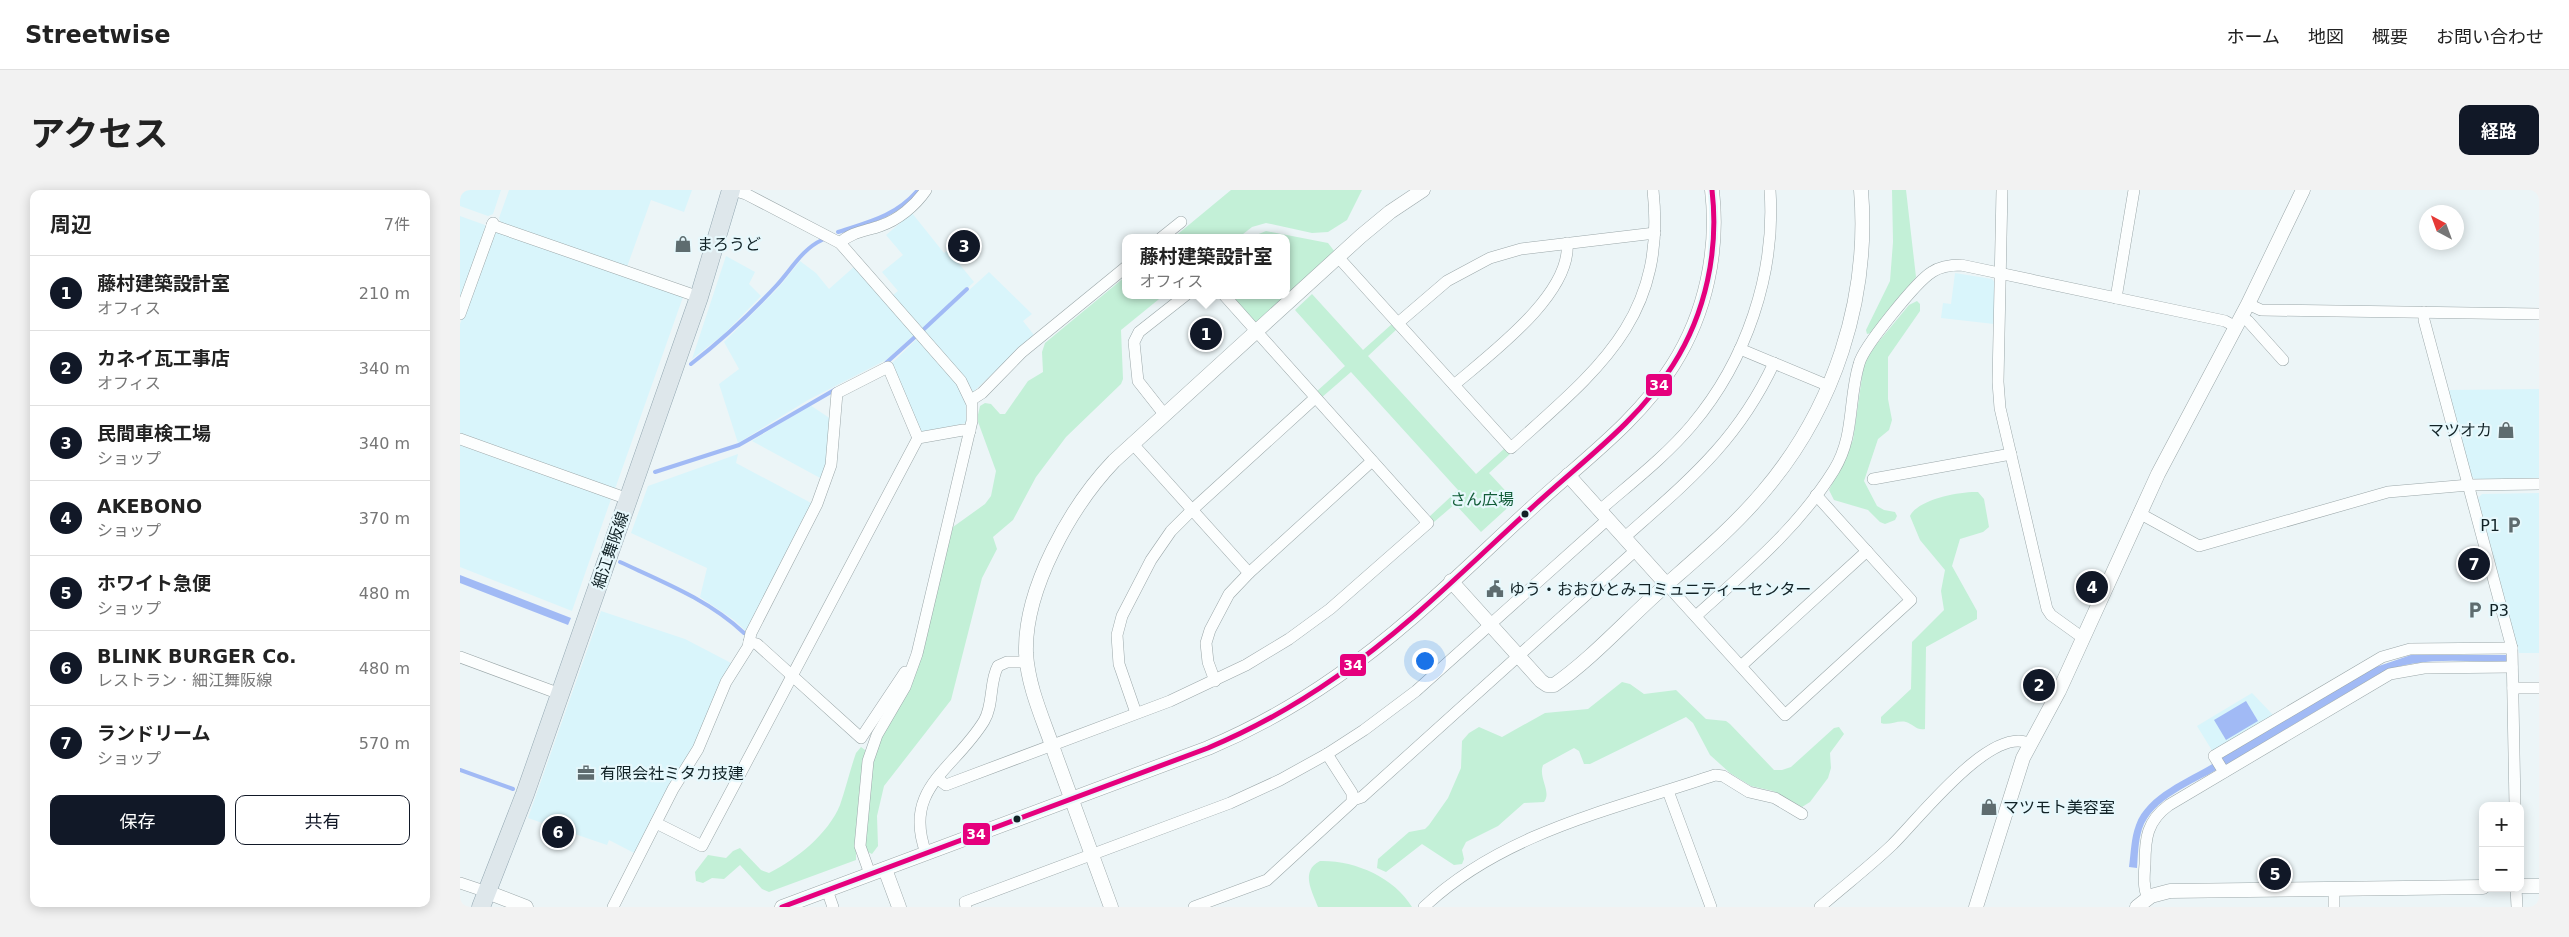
<!DOCTYPE html>
<html lang="ja">
<head>
<meta charset="utf-8">
<style>
	body { margin:0; font-family:"DejaVu Sans","Noto Sans JP",sans-serif; background:#f2f2f2; color:#222 }
	.controls { position:absolute; right:15px; bottom:15px; display:grid; overflow:hidden; border-radius:10px; box-shadow:0 2px 12px #0003 }
	.controls button { width:45px; height:45px; display:grid; place-items:center; padding:0; border:0; border-bottom:1px solid #e0e0e0; background:#fff; color:#222; font:25px sans-serif }
	.compass { position:absolute; left:1959px; top:15px; width:45px; height:45px; border-radius:50%; background:#fff; box-shadow:0 2px 12px #0003; rotate:319deg }
	.you { position:absolute; left:964px; top:470px; width:18px; height:18px; margin:-12px; border:4px solid #fff; border-radius:50%; background:#1a73e8; box-shadow:0 0 0 8px #1a73e833 }
	.badge { display:grid; place-items:center; width:32px; height:32px; border-radius:50%; background:#111827; color:#fff; font-size:16px; font-weight:700 }
	.pin { position:absolute; translate:-50% -50%; border:2px solid #fff; box-shadow:0 1px 5px #0006 }
	.popup { position:absolute; left:662px; top:44px; width:168px; height:65px; box-sizing:border-box; display:grid; place-content:center; border-radius:10px; background:#fff; filter:drop-shadow(0 1px 4px #0005); font-size:16px; white-space:nowrap; color:#767676 }
	.popup b { font-size:19px; color:#222 }
	.popup::after { content:''; position:absolute; left:50%; top:100%; margin-left:-10px; border:10px solid transparent; border-top-color:#fff }
	.list { margin:0; padding:0; list-style:none }
	h2 { display:flex; justify-content:space-between; align-items:center; height:65px; margin:0; padding:0 20px; font-size:21px }
	h2 small { font-size:16px; font-weight:400; color:#767676 }
	.list li { display:grid; grid-template-columns:32px 1fr auto; gap:15px; align-items:center; box-sizing:border-box; height:75px; padding:0 20px; border-top:1px solid #e0e0e0 }
	.list b { display:block; font-size:19px; white-space:nowrap }
	.list p { margin:0; font-size:16px; white-space:nowrap; color:#767676 }
	.list em { font-size:16px; font-style:normal; color:#767676 }
	.actions { display:flex; gap:10px; padding:15px 20px }
	.actions a { flex:1; padding:11px 0; border:1px solid #111827; border-radius:10px; text-align:center; font-size:18px; color:#111827 }
	.actions .main { background:#111827; color:#fff }
	.map { position:relative; flex:none; width:2079px; height:717px; overflow:hidden; border-radius:10px }
	header { display:flex; align-items:center; gap:30px; box-sizing:border-box; height:70px; padding:0 25px; background:#fff; border-bottom:1px solid #e0e0e0 }
	header strong { font-size:24px }
	nav { display:flex; gap:28px; margin-inline-start:auto; font-size:18px }
	.intro { display:flex; align-items:center; justify-content:space-between; box-sizing:border-box; height:120px; padding:0 30px }
	h1 { margin:0; font-size:35px }
	.button { padding:12px 22px; border-radius:10px; background:#111827; color:#fff; font-size:18px; font-weight:700 }
	main { display:flex; gap:30px; padding:0 30px }
	aside { flex:1; background:#fff; border-radius:10px; box-shadow:0 2px 12px #0003 }
	.map>svg:first-child { display:block }
	.built { fill:#d9f5fb }
	.green { fill:#c3f0d7 }
	.water { fill:#a1baf5 }
	.lines { fill:none; stroke-linecap:round; stroke-linejoin:round }
	.stream { stroke:#a1baf5; stroke-width:4 }
	.minor-casing { stroke:#9ba7a9; stroke-width:12 }
	.tertiary-casing { stroke:#9ba7a9; stroke-width:15 }
	.primary-casing { stroke:#93a7b1; stroke-width:19 }
	.minor { stroke:#fcfefe; stroke-width:11 }
	.tertiary { stroke:#fcfefe; stroke-width:14 }
	.primary { stroke:#dee7eb; stroke-width:18 }
	.bus-1-casing { stroke:#e7f8fc; stroke-width:9 }
	.bus-1 { stroke:#e5007d; stroke-width:5 }
	.bus-dot { fill:#112226; stroke:#e7f8fc; stroke-width:2 }
	.labels { text-anchor:middle; stroke-width:4.5; stroke-linejoin:round; paint-order:stroke }
	.poi-label { font-size:16px; fill:#112226; stroke:#e7f8fc; text-anchor:start }
	.park-label { font-size:16px; fill:#115c37; stroke:#e7f8fc }
	.street-label { font-size:16px; fill:#112226; stroke:#e7f8fc }
	.line-badge { stroke:#e7f8fc; stroke-width:2 }
	.badge-label { font-size:14px; text-anchor:middle; font-weight:bold; fill:#fff }
</style>
</head>
<body>
<header>
<strong>Streetwise</strong>
<nav><a>ホーム</a><a>地図</a><a>概要</a><a>お問い合わせ</a></nav>
</header>
<div class="intro"><h1>アクセス</h1><a class="button">経路</a></div>
<main>
<aside>
<h2>周辺<small>7件</small></h2>
<ul class="list">
<li><span class="badge">1</span><div><b>藤村建築設計室</b><p>オフィス</p></div><em>210 m</em></li>
<li><span class="badge">2</span><div><b>カネイ瓦工事店</b><p>オフィス</p></div><em>340 m</em></li>
<li><span class="badge">3</span><div><b>民間車検工場</b><p>ショップ</p></div><em>340 m</em></li>
<li><span class="badge">4</span><div><b>AKEBONO</b><p>ショップ</p></div><em>370 m</em></li>
<li><span class="badge">5</span><div><b>ホワイト急便</b><p>ショップ</p></div><em>480 m</em></li>
<li><span class="badge">6</span><div><b>BLINK BURGER Co.</b><p>レストラン · 細江舞阪線</p></div><em>480 m</em></li>
<li><span class="badge">7</span><div><b>ランドリーム</b><p>ショップ</p></div><em>570 m</em></li>
</ul>
<div class="actions"><a class="main">保存</a><a>共有</a></div>
</aside>
<div class="map">
<svg width="2079" height="717" viewBox="0 0 2079 717">
	<rect width="100%" height="100%" fill="#ecf5f7"/>
	<g class="built">
		<polygon points="0,0 41,0 33,24 28,26 0,16"/>
		<polygon points="49,0 232,0 224,22 191,10 167,77 41,33 39,28"/>
		<polygon points="452,23 484,63 488,60 514,92 463,139 433,105 438,101 422,82 443,65 426,45"/>
		<polygon points="0,26 25,35 27,39 0,113"/>
		<polygon points="38,41 223,107 155,299 0,243 0,134 33,44"/>
		<polygon points="266,66 295,82 289,94 301,106 264,144 232,169"/>
		<polygon points="340,71 356,83 369,99 395,76 455,144 426,170 348,210 278,253 259,194 279,179 264,152 319,97"/>
		<polygon points="529,82 572,124 563,131 574,145 513,202 505,188 464,141"/>
		<polygon points="1495,83 1532,89 1535,93 1534,134 1481,128 1483,113 1491,114"/>
		<polygon points="458,148 498,193 507,215 507,233 460,242 431,174"/>
		<polygon points="2079,199 2079,288 2015,289 2011,286 1988,200"/>
		<polygon points="350,215 371,229 368,274 362,289 292,251"/>
		<polygon points="0,255 151,309 112,421 0,377"/>
		<polygon points="278,264 276,273 353,314 287,442 274,430 240,407 247,378 171,343 188,296"/>
		<polygon points="2079,303 2079,463 2059,463 2018,308 2022,304"/>
		<polygon points="141,421 225,449 273,474 242,540 176,664 149,650 147,655 68,628"/>
		<polygon points="1792,503 1814,526 1753,562 1737,536"/>
	</g>
	<g class="green">
		<polygon points="771,0 902,0 887,30 868,42 852,43 806,33 792,37 778,48 713,48"/>
		<polygon points="1432,0 1446,0 1456,87 1411,143 1407,144 1406,140 1430,91 1433,52"/>
		<polygon points="806,41 868,53 875,62 798,132 793,131 770,105 826,105 826,48 789,48"/>
		<polygon points="666,86 666,105 704,105 661,140 663,189 661,194 606,247 576,287 553,330 533,347 537,359 522,388 491,510 424,596 417,626 418,656 412,664 408,662 405,656 413,572 421,547 449,499 493,337 525,314 531,306 536,281 517,229 520,216 525,213 531,214 540,224 545,224 568,191 583,182 582,162 585,153"/>
		<polygon points="852,104 903,160 932,134 937,139 908,166 1016,284 1045,258 1050,264 1029,283 1055,311 1021,342 995,314 974,332 969,327 998,300 891,182 861,208 856,202 885,176 835,120"/>
		<polygon points="1457,111 1460,114 1460,121 1428,167 1428,209 1432,230 1429,240 1418,249 1404,291 1417,316 1424,320 1435,322 1437,326 1435,330 1425,334 1420,332 1408,320 1374,310 1369,300 1393,250 1404,173 1415,156 1449,115"/>
		<path d="M 1518,302 L 1524,309 L 1529,337 L 1523,342 L 1500,349 L 1492,376 L 1517,421 L 1517,429 L 1466,457 L 1465,539 C 1457,541 1453,534 1446,532 C 1437,530 1429,536 1421,533 L 1421,527 L 1451,499 L 1452,452 L 1484,420 L 1481,401 L 1485,380 L 1460,350 L 1450,326 C 1458,309 1501,301 1518,302 Z"/>
		<path d="M 1162,492 L 1170,494 L 1184,504 L 1216,500 L 1246,529 L 1266,531 L 1270,534 L 1314,580 L 1322,580 L 1331,577 L 1374,538 L 1379,537 L 1384,544 L 1370,563 L 1371,578 L 1368,588 L 1350,612 L 1342,617 L 1313,601 L 1291,596 L 1270,583 L 1250,565 L 1233,533 L 1226,527 L 1130,574 L 1124,574 L 1119,561 L 1114,558 L 1083,575 C 1078,587 1092,602 1084,612 L 1064,613 L 1038,636 L 1006,652 L 1002,660 L 1004,669 L 1002,674 L 994,675 L 962,654 L 926,682 L 917,678 L 918,669 L 949,642 L 965,639 L 969,635 L 988,608 L 1001,578 L 1002,551 L 1009,543 L 1019,537 L 1042,547 L 1085,523 L 1128,519 Z"/>
		<path d="M 401,557 L 405,560 L 405,564 L 396,657 L 396,670 L 309,702 L 302,699 L 280,675 L 264,689 L 252,688 L 243,693 L 236,691 L 235,682 L 248,665 L 266,668 L 273,661 L 280,658 L 301,680 L 309,683 C 337,669 368,644 380,615 C 386,598 390,580 396,563 Z"/>
		<path d="M 860,671 C 894,670 934,687 952,717 L 858,717 C 852,701 840,681 860,671 Z"/>
	</g>
	<g class="water">
		<polygon points="0,385 111,428 108,435 0,393"/>
		<path d="M 1951,465 L 2047,465 L 2047,472 C 2004,472 1956,465 1917,485 L 1764,576 L 1760,569 L 1913,478 Z"/>
		<polygon points="1786,511 1798,531 1766,550 1754,530"/>
		<path d="M 1754,573 L 1758,579 C 1733,594 1692,609 1682,639 C 1678,652 1678,665 1677,678 L 1669,677 C 1671,663 1671,648 1676,635 C 1687,604 1728,589 1754,573 Z"/>
	</g>
	<g class="lines">
		<g class="stream">
			<path d="M 378,42 C 409,32 436,26 458,0"/>
			<polyline points="463,140 507,99"/>
			<polyline points="426,173 456,146"/>
			<path d="M 231,174 C 262,150 289,125 316,96 C 331,80 342,59 362,50"/>
			<polyline points="195,282 279,255 376,199"/>
			<path d="M 160,372 C 203,392 249,410 284,443"/>
			<polyline points="0,580 53,599"/>
		</g>
		<g class="minor-casing">
			<g id="minor">
				<polyline points="273,0 286,4 380,53 501,191 512,214 512,231 457,464 445,497 417,545 408,571 400,656 410,684"/>
				<polyline points="1542,0 1538,192 1540,218 1587,419 1591,425 1623,448"/>
				<polyline points="32,35 239,107"/>
				<polyline points="701,48 721,32"/>
				<path d="M 380,53 C 391,42 406,41 420,36 C 438,30 455,16 466,0"/>
				<path d="M 878,67 L 1051,258 C 1137,180 1207,129 1193,0"/>
				<polyline points="1656,108 1674,0"/>
				<polyline points="1788,114 1801,120 2079,124"/>
				<polyline points="1964,122 1964,130 2052,458 2055,616"/>
				<polyline points="0,124 33,33"/>
				<polyline points="1781,127 1788,131 1823,170"/>
				<polyline points="938,133 987,91 1030,68 1061,59 1195,43"/>
				<polyline points="1280,159 1369,196"/>
				<path d="M 994,195 C 1029,165 1112,104 1107,53"/>
				<polyline points="511,210 522,203 562,162 666,77"/>
				<polyline points="704,224 678,191 674,152 679,142 726,105"/>
				<polyline points="0,249 168,309"/>
				<polyline points="672,253 789,383"/>
				<polyline points="1413,289 1551,264"/>
				<path d="M 1140,320 C 1171,293 1205,267 1232,235 C 1286,171 1316,84 1310,0"/>
				<polyline points="1679,323 1739,356 1928,302 2009,295 2079,294"/>
				<path d="M 1165,347 C 1228,291 1277,252 1314,173"/>
				<polyline points="1207,395 1325,525 1451,410 1356,305"/>
				<path d="M 1236,426 C 1286,381 1338,338 1374,280 C 1395,246 1388,210 1399,174 C 1403,157 1457,91 1472,82 C 1481,76 1490,75 1501,75 L 1765,131 L 1776,137"/>
				<polyline points="289,452 297,454 401,548 445,482 448,483"/>
				<polyline points="0,467 100,504"/>
				<polyline points="1281,476 1407,361"/>
				<polyline points="755,491 748,472 746,453 750,440 769,404 789,383 912,271"/>
				<polyline points="2053,498 2079,498"/>
				<polyline points="676,523 659,474 657,445 662,426 691,370 711,341 732,320 855,208"/>
				<polyline points="1764,582 1754,566 1922,467 1950,459 2052,458"/>
				<polyline points="478,589 486,595 710,511 786,475 829,449 870,419 968,333 764,105"/>
				<polyline points="1208,601 1251,717"/>
				<polyline points="893,610 902,607 1176,360"/>
				<polyline points="196,633 242,656 458,248 503,240 510,241"/>
				<path d="M 466,663 C 442,598 494,580 524,531 C 534,514 529,492 538,476 L 547,472 L 567,472"/>
				<polyline points="0,693 27,702"/>
				<polyline points="2056,698 2057,717"/>
				<polyline points="1874,699 1874,717"/>
				<polyline points="367,700 373,717"/>
				<path d="M 1688,709 C 1683,697 1684,686 1685,674 C 1685,648 1687,631 1709,615 L 1930,484 L 1964,478 L 2052,477"/>
				<polyline points="153,717 213,599 238,559 266,492 288,457 291,443 357,314 371,275 377,203 428,177 458,248"/>
				<polyline points="506,717 505,712 770,613 820,590 867,564 904,540 956,501 1148,329"/>
				<polyline points="734,717 807,690 892,612 892,603 867,564"/>
				<path d="M 964,717 C 1043,642 1155,619 1255,585 L 1263,586 L 1289,602 L 1315,608 L 1342,624"/>
				<path d="M 1360,717 C 1384,696 1409,677 1432,655 C 1457,631 1532,533 1570,554"/>
			</g>
		</g>
		<g class="tertiary-casing">
			<g id="tertiary">
				<polyline points="1108,285 1207,395"/>
				<path d="M 991,391 L 1081,491 L 1087,495 L 1094,495 C 1129,471 1164,433 1196,404 C 1233,371 1271,340 1303,302 C 1374,219 1410,109 1401,0"/>
				<polyline points="425,679 439,717"/>
				<polyline points="2060,696 2079,696"/>
				<polyline points="27,702 66,717"/>
				<path d="M 322,717 L 748,558 C 793,539 836,515 876,487 C 949,437 1012,372 1077,313 C 1124,270 1179,230 1213,175 C 1246,123 1259,60 1252,0"/>
				<path d="M 651,717 C 632,666 614,615 595,564 C 584,531 568,498 566,463 C 564,399 611,316 654,271 L 901,46 L 930,22 L 963,0"/>
				<polyline points="1516,717 1563,568 1599,501 1698,284 1788,114 1843,0"/>
				<polyline points="1677,717 1691,706 1710,701 2023,697"/>
			</g>
		</g>
		<g class="primary-casing">
			<polyline id="primary" points="21,717 65,604 239,107 271,0"/>
		</g>
		<use href="#minor" class="minor"/>
		<use href="#tertiary" class="tertiary"/>
		<use href="#primary" class="primary"/>
		<g class="bus-1-casing">
			<path id="bus-1" d="M 322,717 L 748,558 C 793,539 836,515 876,487 C 949,437 1012,372 1077,313 C 1124,270 1179,230 1213,175 C 1246,123 1259,60 1252,0"/>
		</g>
		<use href="#bus-1" class="bus-1"/>
	</g>
	<defs>
		<g id="shop-bare" transform="scale(1.35)"><path d="M-5-2.5h2.3a2.7 3.5 0 0 1 5.4 0H5L5.5 6h-11ZM-1.5-2.5h3a1.5 2.3 0 0 0-3 0Z" fill="#5e6c6f" stroke="#e7f8fc" stroke-width="2.5" paint-order="stroke"/></g>
		<g id="parking-bare" transform="scale(1.35)"><path d="M-3.5-5.5H1a3.5 3.5 0 0 1 0 7H-1V5.5H-3.5ZM-1-3.4V-.6H.8a1.4 1.4 0 0 0 0-2.8Z" fill="#5e6c6f" stroke="#e7f8fc" stroke-width="2.5" paint-order="stroke"/></g>
		<g id="civic-bare" transform="scale(1.35)"><path d="M-.6-6.5H3V-4.5H.6V-3L4-1V1h2V6H-6V1h2V-1L-.6-3ZM-1.2 2.5V6h2.4V2.5Z" fill="#5e6c6f" stroke="#e7f8fc" stroke-width="2.5" paint-order="stroke"/></g>
		<g id="office-bare" transform="scale(1.35)"><path d="M-6-3h4V-5.5h4V-3h4V5H-6ZM-1-4.5V-3h2v-1.5ZM-6 0V1H6V0Z" fill="#5e6c6f" stroke="#e7f8fc" stroke-width="2.5" paint-order="stroke"/></g>
	</defs>
	<g fill-rule="evenodd">
		<use href="#shop-bare" x="223" y="54"/>
		<use href="#shop-bare" x="2046" y="240"/>
		<use href="#parking-bare" x="2054" y="335"/>
		<use href="#civic-bare" x="1035" y="399"/>
		<use href="#parking-bare" x="2015" y="420"/>
		<use href="#office-bare" x="126" y="583"/>
		<use href="#shop-bare" x="1529" y="617"/>
	</g>
	<g class="bus-dot">
		<circle cx="1065" cy="324" r="4.5"/>
		<circle cx="557" cy="629" r="4.5"/>
	</g>
	<g class="labels">
		<g class="poi-label">
			<text x="237" y="60">まろうど</text>
			<text x="2032" y="246" text-anchor="end">マツオカ</text>
			<text x="2040" y="341" text-anchor="end">P1</text>
			<text x="1049" y="405">ゆう・おおひとみコミュニティーセンター</text>
			<text x="2029" y="426">P3</text>
			<text x="140" y="589">有限会社ミタカ技建</text>
			<text x="1543" y="623">マツモト美容室</text>
		</g>
		<g class="park-label">
			<text x="1022" y="315">さん広場</text>
		</g>
		<g class="street-label">
			<text transform="translate(150 360) rotate(-71)" y="6">細江舞阪線</text>
		</g>
	</g>
	<g class="line-badge">
		<rect x="1185" y="183" width="28" height="24" rx="5" fill="#e5007d"/>
		<rect x="879" y="463" width="28" height="24" rx="5" fill="#e5007d"/>
		<rect x="502" y="632" width="29" height="24" rx="5" fill="#e5007d"/>
	</g>
	<g class="badge-label">
		<text x="1199" y="200">34</text>
		<text x="893" y="480">34</text>
		<text x="516" y="649">34</text>
	</g>
</svg>
<div class="controls">
<button>+</button>
<button>−</button>
</div>
<svg class="compass" viewBox="-18 -18 36 36"><path d="M0-13l5 13h-10z" fill="#e53935"/><path d="M0 13l5-13h-10z" fill="#767676"/></svg>
<div class="you"></div>
<div class="pin badge" style="left:746px;top:144px">1</div>
<div class="popup"><b>藤村建築設計室</b>オフィス</div>
<div class="pin badge" style="left:1579px;top:495px">2</div>
<div class="pin badge" style="left:504px;top:56px">3</div>
<div class="pin badge" style="left:1632px;top:397px">4</div>
<div class="pin badge" style="left:1815px;top:684px">5</div>
<div class="pin badge" style="left:98px;top:642px">6</div>
<div class="pin badge" style="left:2014px;top:374px">7</div>
</div>
</main>
</body>
</html>
